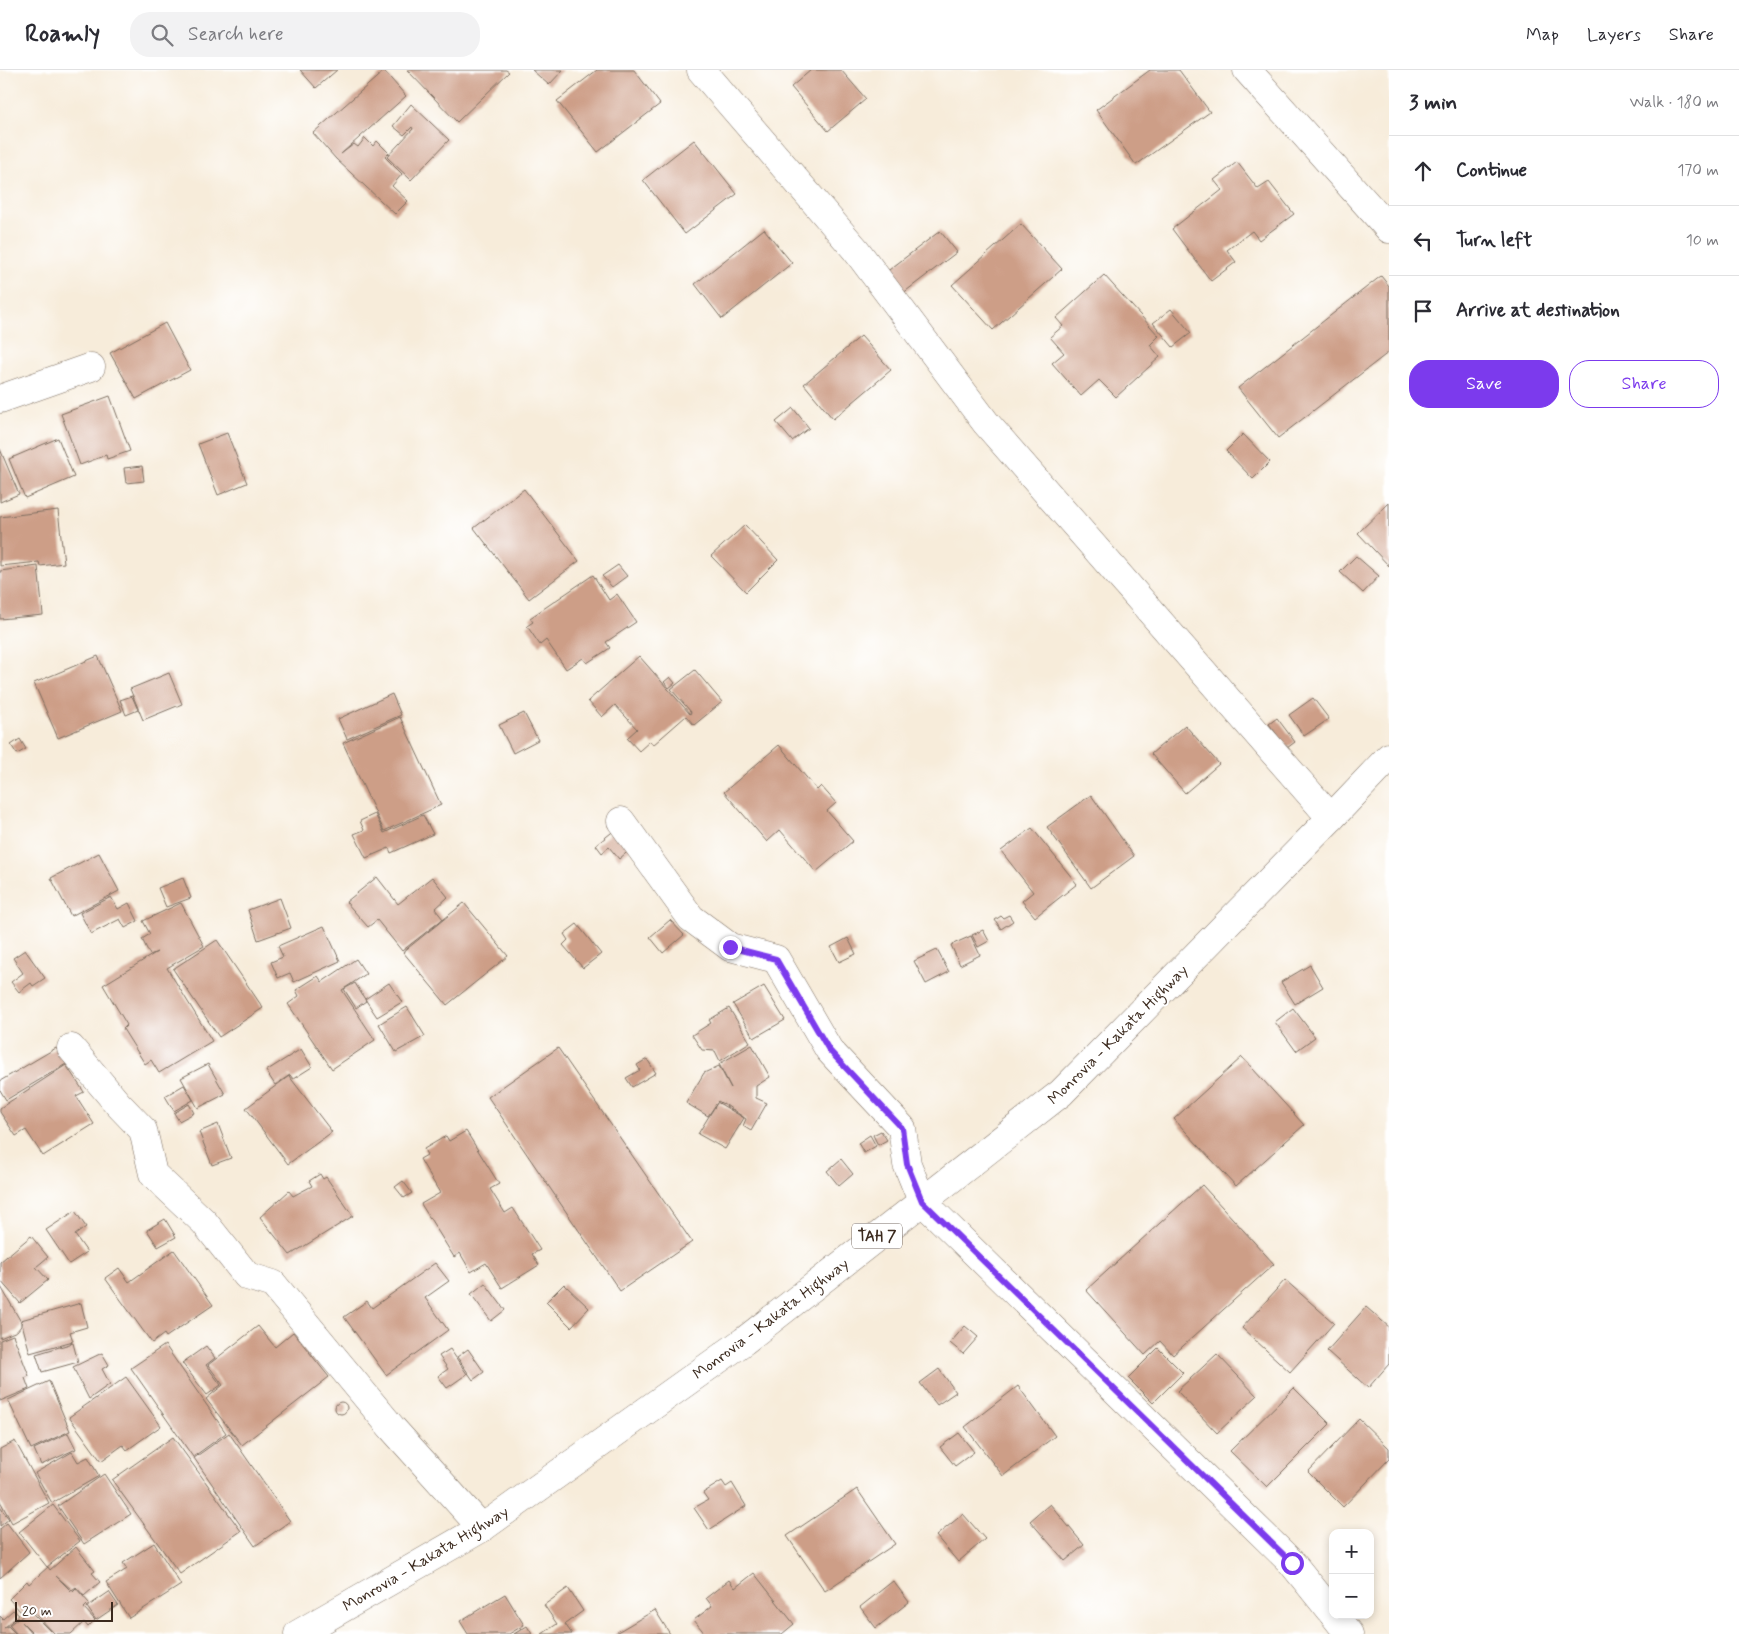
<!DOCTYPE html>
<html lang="en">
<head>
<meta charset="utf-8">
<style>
	body { margin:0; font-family:Mynerve,sans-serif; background:#f2f2f3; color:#2b2b33 }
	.controls { position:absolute; right:15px; bottom:15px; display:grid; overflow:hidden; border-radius:10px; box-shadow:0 2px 8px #0003 }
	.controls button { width:45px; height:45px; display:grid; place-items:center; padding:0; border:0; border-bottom:1px solid #e1e1e2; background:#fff; color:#2b2b33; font:25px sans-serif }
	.scale { position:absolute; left:15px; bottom:12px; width:98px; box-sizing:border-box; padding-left:5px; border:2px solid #3b2a1e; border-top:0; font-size:14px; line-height:18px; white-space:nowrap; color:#3b2a1e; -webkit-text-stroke:4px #fff; paint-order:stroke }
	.stop { position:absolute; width:15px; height:15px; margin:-11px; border:4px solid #7c3aed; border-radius:50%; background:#fff }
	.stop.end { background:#7c3aed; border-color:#fff; box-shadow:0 1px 5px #0008 }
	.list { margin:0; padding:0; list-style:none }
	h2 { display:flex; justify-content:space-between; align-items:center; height:65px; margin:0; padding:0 20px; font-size:21px }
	h2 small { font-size:16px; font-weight:400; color:#7c7c81 }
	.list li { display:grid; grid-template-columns:32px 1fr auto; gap:15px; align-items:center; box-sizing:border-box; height:70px; padding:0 20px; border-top:1px solid #e1e1e2 }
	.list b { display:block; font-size:19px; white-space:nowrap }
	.list em { font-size:16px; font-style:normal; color:#7c7c81 }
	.actions { display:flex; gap:10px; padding:15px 20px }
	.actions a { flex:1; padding:11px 0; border:1px solid #7c3aed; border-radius:20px; text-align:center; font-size:18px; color:#7c3aed }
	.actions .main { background:#7c3aed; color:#fff }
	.icon { flex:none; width:28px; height:28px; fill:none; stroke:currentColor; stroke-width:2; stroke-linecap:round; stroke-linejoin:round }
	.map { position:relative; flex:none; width:1389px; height:1564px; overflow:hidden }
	header { display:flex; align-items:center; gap:30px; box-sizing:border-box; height:70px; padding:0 25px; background:#fff; border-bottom:1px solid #e1e1e2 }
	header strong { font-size:24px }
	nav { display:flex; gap:28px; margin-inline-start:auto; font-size:18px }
	.search { width:350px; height:45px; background:#f2f2f3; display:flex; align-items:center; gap:12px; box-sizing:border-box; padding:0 18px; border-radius:20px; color:#7c7c81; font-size:19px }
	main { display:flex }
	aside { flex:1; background:#fff }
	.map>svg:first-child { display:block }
	.building { fill:#cd9e87 }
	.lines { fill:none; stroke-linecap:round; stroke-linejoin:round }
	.minor-casing { stroke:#7d6e60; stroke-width:29 }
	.highway-casing { stroke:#7d6e60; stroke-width:29 }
	.minor { stroke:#fff; stroke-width:28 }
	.highway { stroke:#fff; stroke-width:28 }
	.route { stroke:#7c3aed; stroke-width:6 }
	.labels { text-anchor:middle; stroke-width:4; stroke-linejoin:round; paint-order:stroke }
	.shield { fill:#fff; stroke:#766a62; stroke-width:1 }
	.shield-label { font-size:15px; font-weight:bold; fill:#3b2a1e }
	.street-label { font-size:16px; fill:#3b2a1e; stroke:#fff }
</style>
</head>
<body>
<header>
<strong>Roamly</strong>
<div class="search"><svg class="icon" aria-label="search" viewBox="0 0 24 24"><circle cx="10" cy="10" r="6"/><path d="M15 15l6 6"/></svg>Search here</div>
<nav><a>Map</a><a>Layers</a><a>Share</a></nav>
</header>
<main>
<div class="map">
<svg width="1389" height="1564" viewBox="0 0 1389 1564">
	<rect width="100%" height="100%" fill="#fff"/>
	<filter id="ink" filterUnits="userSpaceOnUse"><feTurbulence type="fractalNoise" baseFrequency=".02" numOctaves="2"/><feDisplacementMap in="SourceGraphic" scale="10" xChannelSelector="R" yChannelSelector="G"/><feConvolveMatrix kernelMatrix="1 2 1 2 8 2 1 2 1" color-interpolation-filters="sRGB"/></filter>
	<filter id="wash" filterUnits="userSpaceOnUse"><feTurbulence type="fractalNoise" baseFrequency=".0096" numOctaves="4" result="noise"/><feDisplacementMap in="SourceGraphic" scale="20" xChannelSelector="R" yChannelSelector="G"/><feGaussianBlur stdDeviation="1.12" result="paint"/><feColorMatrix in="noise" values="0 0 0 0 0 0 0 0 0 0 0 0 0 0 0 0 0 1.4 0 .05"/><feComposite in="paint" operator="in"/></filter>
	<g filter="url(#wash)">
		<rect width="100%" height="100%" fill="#f7ecda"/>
		<g id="blocks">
			<g class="building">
				<polygon points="300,0 337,0 316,18"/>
				<polygon points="407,0 506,0 509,2 457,52"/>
				<polygon points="532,0 563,0 549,15"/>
				<polygon points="597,0 634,0 660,34 598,82 557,31"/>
				<polygon points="811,0 841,0 866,29 828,61 791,17"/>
				<polygon points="1150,0 1179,0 1210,42 1136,95 1096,40"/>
				<polygon points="384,1 406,26 341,84 354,74 358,77 365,68 373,76 377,71 389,83 385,87 402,104 392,116 408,131 395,144 336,89 313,63"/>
				<polygon points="411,34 449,70 411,110 387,87 413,59 412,57 404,65 393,56"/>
				<polygon points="694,70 737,124 685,164 643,110"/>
				<polygon points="1237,92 1258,119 1269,112 1294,144 1259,170 1252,161 1227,180 1236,192 1211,211 1172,159 1222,120 1214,110"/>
				<polygon points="1021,154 1062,199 993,260 952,215"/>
				<polygon points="764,159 792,193 722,249 695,214"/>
				<polygon points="940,161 957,182 902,224 885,203"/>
				<polygon points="1104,205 1159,266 1150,275 1160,287 1116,327 1099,310 1081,326 1052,293 1064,283 1050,267 1063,256 1056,248"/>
				<polygon points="1381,206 1389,216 1389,282 1278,368 1238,318"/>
				<polygon points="1171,239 1191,263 1173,277 1153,253"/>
				<polygon points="165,253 190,300 136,329 110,283"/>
				<polygon points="861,266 891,300 833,349 804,314"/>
				<polygon points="110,326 130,381 107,389 106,385 80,395 61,344"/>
				<polygon points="793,338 809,358 792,371 776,352"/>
				<polygon points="227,363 247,413 218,425 198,374"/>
				<polygon points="1243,364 1270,392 1253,409 1226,381"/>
				<polygon points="58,368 74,407 25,428 9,389"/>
				<polygon points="0,379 19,424 0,432"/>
				<polygon points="142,396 144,411 126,413 124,398"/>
				<polygon points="524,419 579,491 529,529 474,458"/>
				<polygon points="1389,433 1389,496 1358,463"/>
				<polygon points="58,440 64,493 40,496 39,492 0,496 0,447"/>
				<polygon points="745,455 778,490 746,522 711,486"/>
				<polygon points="1356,486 1379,506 1363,523 1340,502"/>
				<polygon points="618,495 627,506 612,517 602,506"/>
				<polygon points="38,496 43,545 0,549 0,501"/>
				<polygon points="593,505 609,530 617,524 636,552 606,572 610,578 587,593 583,588 566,599 546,570 540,575 527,556 533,552 530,548"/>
				<polygon points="98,586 122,641 58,668 34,613"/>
				<polygon points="639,586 690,644 691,642 671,619 695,600 722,632 694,655 686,646 653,675 650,671 639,681 627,668 637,659 615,635 602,647 588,631"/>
				<polygon points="169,603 182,634 143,650 130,619"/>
				<polygon points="670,607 675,613 669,618 664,612"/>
				<polygon points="392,624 401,645 347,669 338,649"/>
				<polygon points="132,626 138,640 126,645 120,630"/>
				<polygon points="1313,628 1329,649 1304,666 1289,645"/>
				<polygon points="524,643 538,670 513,683 499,655"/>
				<polygon points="400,647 441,735 384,761 343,673"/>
				<polygon points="1277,648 1295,672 1287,678 1269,654"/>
				<polygon points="1185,655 1219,694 1185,723 1151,684"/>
				<polygon points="20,669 26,679 17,684 11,675"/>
				<polygon points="779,675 817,720 821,716 836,733 827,741 853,771 816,802 780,760 767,772 724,722"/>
				<polygon points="1091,725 1134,786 1091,818 1047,757"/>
				<polygon points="375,744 384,763 423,745 433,764 391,783 389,778 366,788 354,764 364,760 360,751"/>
				<polygon points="1032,758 1077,814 1035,847 1022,831 1033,822 1001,781"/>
				<polygon points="616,759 632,778 619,789 609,777 602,783 596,775"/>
				<polygon points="99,783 119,821 71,846 51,808"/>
				<polygon points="377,807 398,834 432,807 448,827 435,839 443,849 402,881 377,850 368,857 346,832"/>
				<polygon points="183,808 191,828 166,837 158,818"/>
				<polygon points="111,827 118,839 129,833 138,851 125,858 120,849 91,864 80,843"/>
				<polygon points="280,828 291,858 258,870 248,840"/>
				<polygon points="181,833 204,876 167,898 212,971 159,1003 151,990 145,994 123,959 127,955 103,915 157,882 150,885 142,869 150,864 143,851"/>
				<polygon points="464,833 508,886 447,935 403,882"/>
				<polygon points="1009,845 1013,851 1001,859 995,850 1001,846 1003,848"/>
				<polygon points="670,850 684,865 663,883 650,867"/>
				<polygon points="577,854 601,884 583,898 563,875 568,870 564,864"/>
				<polygon points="324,856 340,891 294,912 290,903 278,908 271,892 283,887 278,876"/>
				<polygon points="983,860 989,871 978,877 972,865"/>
				<polygon points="971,866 980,885 960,895 951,875"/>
				<polygon points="848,868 856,884 839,892 831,877"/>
				<polygon points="217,870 263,938 219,967 173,899"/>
				<polygon points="25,880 45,908 33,916 31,913 19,922 11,912 23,903 13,888"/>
				<polygon points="937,880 949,902 926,914 914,891"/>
				<polygon points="356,889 366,904 342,920 375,970 332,999 288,934 299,926 296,920 318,906 322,912"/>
				<polygon points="1310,895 1323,917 1295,934 1281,912"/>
				<polygon points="355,913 366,931 356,938 344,919"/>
				<polygon points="389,913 402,932 377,947 365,929"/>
				<polygon points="764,916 785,950 754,968 733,934"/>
				<polygon points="407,937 425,966 396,982 379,954"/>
				<polygon points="729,938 750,972 720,991 715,981 702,980 692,965 711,953 709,950"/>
				<polygon points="1293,938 1315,967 1296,981 1275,952"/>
				<polygon points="752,975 770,1007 756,1016 756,1028 767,1033 751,1061 743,1056 746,1049 723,1033 723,1034 718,1031 717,1032 744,1048 725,1079 698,1064 717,1033 708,1046 686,1033 704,1003 719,996 731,1018 719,994"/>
				<polygon points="56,978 66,994 6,1030 0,1020 0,1011"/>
				<polygon points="558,978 692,1172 620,1221 488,1027"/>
				<polygon points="301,979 312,997 293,1009 290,1005 275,1015 266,1001"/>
				<polygon points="1242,987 1304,1055 1236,1116 1174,1049"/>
				<polygon points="647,989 656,1003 632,1017 626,1008 640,1000 637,995"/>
				<polygon points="208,994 225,1024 198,1038 181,1008"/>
				<polygon points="66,995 84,1022 76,1026 94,1054 43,1086 26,1060 16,1066 0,1042 0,1038"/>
				<polygon points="289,1006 332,1062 288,1094 246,1038"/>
				<polygon points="184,1015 193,1030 174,1041 165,1026"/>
				<polygon points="189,1034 194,1043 179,1051 174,1043"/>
				<polygon points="218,1054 231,1088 212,1095 199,1062"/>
				<polygon points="466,1061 499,1114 490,1119 505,1143 513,1138 540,1180 532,1184 539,1195 502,1218 486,1193 471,1202 460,1183 454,1187 421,1134 440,1123 420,1089 427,1085 424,1079 446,1066 449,1071"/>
				<polygon points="881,1061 887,1070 878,1075 873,1065"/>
				<polygon points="870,1065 876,1076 864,1083 858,1073"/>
				<polygon points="841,1089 853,1104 839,1116 827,1101"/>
				<polygon points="320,1104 323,1109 326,1107 353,1146 290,1185 260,1147 289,1121 293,1126 312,1116 309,1111"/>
				<polygon points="403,1111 412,1123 404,1128 395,1117"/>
				<polygon points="1202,1115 1274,1194 1173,1285 1160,1271 1145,1285 1086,1220"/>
				<polygon points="75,1141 86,1157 75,1165 87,1182 69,1194 46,1160"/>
				<polygon points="165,1149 176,1167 158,1177 147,1160"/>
				<polygon points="31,1166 48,1187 36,1197 48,1210 20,1233 0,1210 0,1192"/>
				<polygon points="174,1180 213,1235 166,1267 164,1264 152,1273 105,1208 119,1198 129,1212"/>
				<polygon points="435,1193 449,1211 425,1228 448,1260 386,1305 344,1247 367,1231 372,1238"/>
				<polygon points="1285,1210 1334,1253 1290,1302 1242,1258"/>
				<polygon points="485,1213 505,1240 491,1251 471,1224"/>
				<polygon points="564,1214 589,1238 571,1257 546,1232"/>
				<polygon points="0,1215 21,1252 21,1256 17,1261 0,1268"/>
				<polygon points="81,1233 87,1257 70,1262 73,1271 30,1283 21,1250"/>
				<polygon points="1366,1237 1389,1257 1389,1294 1368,1318 1327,1281"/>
				<polygon points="258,1256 275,1277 293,1262 329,1307 242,1375 206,1329 223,1315 208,1295"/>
				<polygon points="965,1256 978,1267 963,1284 950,1273"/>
				<polygon points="13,1265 29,1306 25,1308 29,1319 0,1331 0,1270"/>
				<polygon points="73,1273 78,1292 42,1302 36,1284"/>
				<polygon points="165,1275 226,1363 193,1387 131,1298"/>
				<polygon points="206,1276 215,1288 206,1295 221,1315 207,1325 182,1293"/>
				<polygon points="1158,1278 1183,1303 1153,1333 1128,1308"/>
				<polygon points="450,1279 467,1304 447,1318 438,1306 448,1299 439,1286"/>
				<polygon points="468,1279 484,1302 473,1310 457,1287"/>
				<polygon points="102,1283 109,1295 102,1299 110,1314 89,1329 73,1297"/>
				<polygon points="1217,1284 1257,1326 1217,1363 1177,1321"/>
				<polygon points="939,1299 956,1322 937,1335 920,1313"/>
				<polygon points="126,1307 161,1356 127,1380 123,1375 101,1391 69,1347"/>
				<polygon points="49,1311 70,1361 31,1379 8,1330"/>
				<polygon points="1018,1316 1055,1366 1003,1406 965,1357"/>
				<polygon points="1294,1318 1330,1354 1267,1417 1230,1381"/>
				<circle cx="341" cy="1338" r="6"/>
				<polygon points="1359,1349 1389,1378 1389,1389 1343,1437 1308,1402"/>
				<polygon points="68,1363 76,1379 41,1395 34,1379"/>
				<polygon points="229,1363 290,1451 255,1476 194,1388"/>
				<polygon points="959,1363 974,1382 955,1396 940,1377"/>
				<polygon points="173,1367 241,1461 180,1504 112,1410"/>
				<polygon points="15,1371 49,1433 12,1453 0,1431 0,1379"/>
				<polygon points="72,1382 78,1392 88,1387 99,1406 52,1433 35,1403"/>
				<polygon points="104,1404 131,1444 84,1474 58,1436"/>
				<polygon points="722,1411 726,1417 732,1413 746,1436 709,1460 694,1438 708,1430 703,1423"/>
				<polygon points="857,1419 895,1474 825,1521 787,1466"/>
				<polygon points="1050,1434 1084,1475 1065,1491 1030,1451"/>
				<polygon points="53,1435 80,1471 47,1497 19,1462"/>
				<polygon points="0,1437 9,1449 0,1456"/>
				<polygon points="963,1444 985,1469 958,1492 936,1466"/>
				<polygon points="7,1453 29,1482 0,1508 0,1459"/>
				<polygon points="154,1473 181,1515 129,1548 106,1512 127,1499 123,1493"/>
				<polygon points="76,1477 95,1501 92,1503 100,1512 84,1526 76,1517 72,1520 56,1506 72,1522 76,1518 89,1533 84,1538 95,1550 88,1557 84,1552 71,1564 55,1564 29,1537 22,1543 9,1529 27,1511 29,1514 48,1497 50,1500"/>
				<polygon points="754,1503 794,1554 782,1564 705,1564 694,1550 712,1536 706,1528 729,1510 735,1518"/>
				<polygon points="893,1511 909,1532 876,1558 860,1537"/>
				<polygon points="568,1518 583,1541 565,1554 572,1564 542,1564 557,1554 544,1535"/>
				<polygon points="109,1522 118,1535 96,1550 87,1537"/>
				<polygon points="505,1524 524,1555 509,1564 468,1564 460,1551"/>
				<polygon points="13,1540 19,1545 4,1558 8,1556 16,1564 0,1564 0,1546 3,1549"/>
				<polygon points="29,1540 52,1563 51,1564 34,1564 22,1552 32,1564 17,1564 9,1555 18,1548 19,1549"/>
				<polygon points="655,1540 670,1564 614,1564"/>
				<polygon points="527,1556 532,1564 514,1564"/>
			</g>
		</g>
	</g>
	<g filter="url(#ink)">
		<use href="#blocks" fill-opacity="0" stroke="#7d6e60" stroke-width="1"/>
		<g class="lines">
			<g class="minor-casing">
				<g id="minor">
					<polyline points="701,0 856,180 986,353 1331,748"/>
					<polyline points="1247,0 1389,159"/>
					<polyline points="0,329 91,297"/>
					<polyline points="621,751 691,848 730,877 776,889 829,980 902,1058 907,1094 922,1131 1292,1493 1333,1544"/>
					<polyline points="71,978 118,1034 143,1060 153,1104 204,1152 247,1206 273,1214 392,1358 482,1458"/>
					<polyline points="1334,1545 1349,1564"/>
				</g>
			</g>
			<g class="highway-casing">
				<polyline id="highway" points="298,1564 482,1458 744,1271 1061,1023 1331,748 1389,687"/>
			</g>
			<use href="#minor" class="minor"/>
			<use href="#highway" class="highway"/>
		</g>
	</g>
	<g class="lines" filter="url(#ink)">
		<polyline class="route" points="730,877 776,889 829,980 902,1058 907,1094 922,1131 1292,1493"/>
	</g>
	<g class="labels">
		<rect class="shield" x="852" y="1153.5" width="50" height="25" rx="4"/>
		<g class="shield-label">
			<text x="877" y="1171">TAH 7</text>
		</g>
		<g class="street-label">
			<text transform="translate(1117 964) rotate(-45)" y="6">Monrovia - Kakata Highway</text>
			<text transform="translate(770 1248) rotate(-37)" y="6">Monrovia - Kakata Highway</text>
			<text transform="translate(425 1488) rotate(-31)" y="6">Monrovia - Kakata Highway</text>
		</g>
	</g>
</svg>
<div class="controls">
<button>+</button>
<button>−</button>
</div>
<div class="scale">20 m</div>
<div class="stop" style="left:1292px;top:1493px"></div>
<div class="stop end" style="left:730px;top:877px"></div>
</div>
<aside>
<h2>3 min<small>Walk · 180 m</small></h2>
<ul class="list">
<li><svg class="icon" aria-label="ahead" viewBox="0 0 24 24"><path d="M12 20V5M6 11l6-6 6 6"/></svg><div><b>Continue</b></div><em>170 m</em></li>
<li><svg class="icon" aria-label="left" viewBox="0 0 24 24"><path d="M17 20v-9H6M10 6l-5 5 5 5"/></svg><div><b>Turn left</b></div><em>10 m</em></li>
<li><svg class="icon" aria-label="arrive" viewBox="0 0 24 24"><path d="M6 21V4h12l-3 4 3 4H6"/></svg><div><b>Arrive at destination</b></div></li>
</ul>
<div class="actions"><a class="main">Save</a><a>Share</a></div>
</aside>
</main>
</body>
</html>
